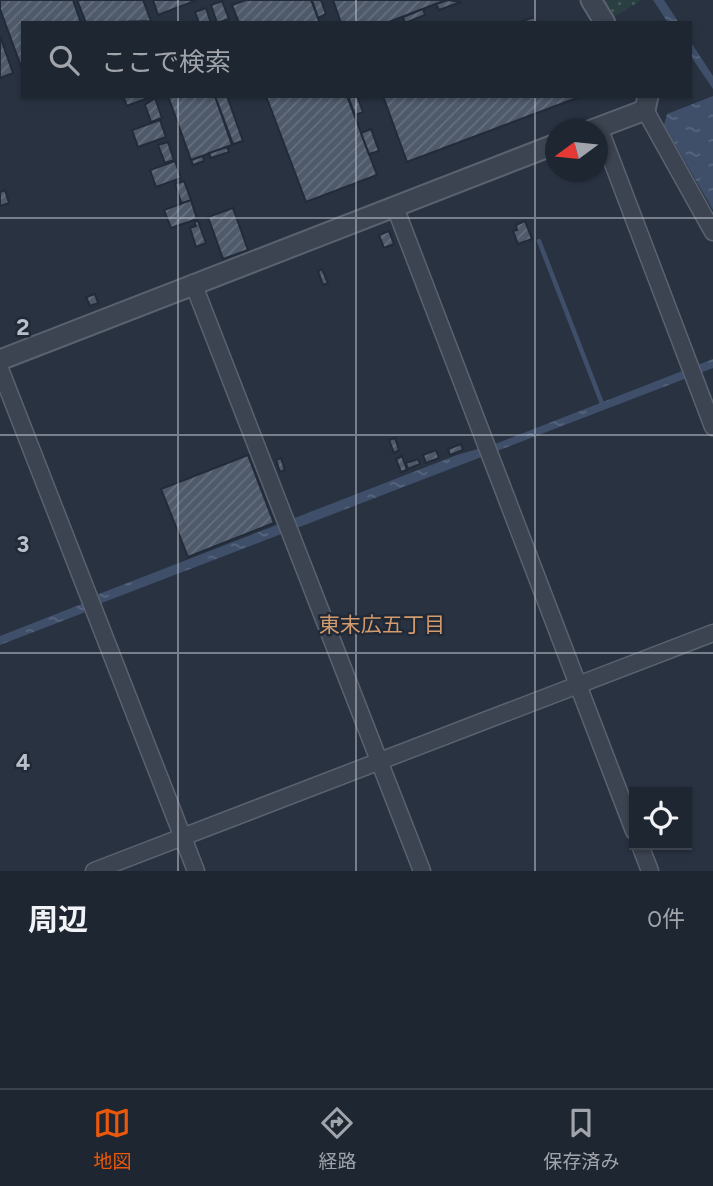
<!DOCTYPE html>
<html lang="ja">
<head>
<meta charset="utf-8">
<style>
	body { margin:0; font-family:Figtree,"Noto Sans JP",sans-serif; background:#262e39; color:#f1f3f6 }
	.controls { position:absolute; right:21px; bottom:21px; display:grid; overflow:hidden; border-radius:0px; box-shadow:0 2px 5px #0004 }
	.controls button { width:63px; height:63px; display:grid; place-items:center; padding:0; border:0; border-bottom:2px solid #3c434d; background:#1e2631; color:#f1f3f6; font:35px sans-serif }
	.compass { position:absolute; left:545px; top:119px; width:63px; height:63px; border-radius:50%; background:#1e2631; box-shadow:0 2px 5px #0004; rotate:255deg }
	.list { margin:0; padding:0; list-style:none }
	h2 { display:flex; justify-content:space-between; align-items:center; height:91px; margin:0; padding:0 28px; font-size:30px }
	h2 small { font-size:23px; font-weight:400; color:#a1a5ab }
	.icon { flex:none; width:38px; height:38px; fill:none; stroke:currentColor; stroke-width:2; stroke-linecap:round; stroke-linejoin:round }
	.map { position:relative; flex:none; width:713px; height:871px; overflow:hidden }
	.search { position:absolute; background:#1e2631; box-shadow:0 2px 5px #0004; left:21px; right:21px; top:21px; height:77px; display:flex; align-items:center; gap:18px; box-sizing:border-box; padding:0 24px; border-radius:0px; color:#a1a5ab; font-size:26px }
	.sheet { height:217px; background:#1e2631 }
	nav { display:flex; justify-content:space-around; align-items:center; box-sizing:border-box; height:98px; border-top:2px solid #3c434d; background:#1e2631; font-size:19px; color:#a1a5ab }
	nav a { display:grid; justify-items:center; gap:4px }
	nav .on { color:#ea580c }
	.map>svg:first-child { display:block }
	.park { fill:url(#park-dots) }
	.water { fill:url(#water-ripples) }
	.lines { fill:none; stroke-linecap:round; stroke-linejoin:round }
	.stream { stroke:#3f4f6a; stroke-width:4.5 }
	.building { fill:url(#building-hatch); stroke:#232b39; stroke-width:2 }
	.minor-casing { stroke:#5a626f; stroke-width:19 }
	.tertiary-casing { stroke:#5a626f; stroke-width:23 }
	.minor { stroke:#3c4451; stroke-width:16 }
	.tertiary { stroke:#3c4451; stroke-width:19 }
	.grid { fill:none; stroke:#b9c0cb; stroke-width:2; stroke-opacity:0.55 }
	.labels { text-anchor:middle; stroke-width:5; stroke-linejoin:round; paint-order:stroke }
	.neighbourhood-label { font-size:21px; fill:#d29b6d; stroke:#212937 }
	.grid-label { font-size:23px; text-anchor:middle; font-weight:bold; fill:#b9c0cb; stroke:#212937; stroke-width:5; stroke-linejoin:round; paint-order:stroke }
</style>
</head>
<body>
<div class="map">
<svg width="713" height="871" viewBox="0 0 713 871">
	<defs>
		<pattern id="park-dots" width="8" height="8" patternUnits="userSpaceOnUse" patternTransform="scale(1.75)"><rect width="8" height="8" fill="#2a3f42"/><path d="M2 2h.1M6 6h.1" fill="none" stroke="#47595c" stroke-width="1.8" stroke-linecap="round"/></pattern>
		<pattern id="water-ripples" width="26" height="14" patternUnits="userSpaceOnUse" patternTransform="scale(1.75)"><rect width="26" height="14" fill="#3f4f6a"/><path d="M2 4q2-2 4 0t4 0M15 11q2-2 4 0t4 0" fill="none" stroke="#59677e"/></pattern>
		<pattern id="building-hatch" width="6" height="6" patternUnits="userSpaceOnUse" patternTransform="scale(1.75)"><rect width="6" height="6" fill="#4e596a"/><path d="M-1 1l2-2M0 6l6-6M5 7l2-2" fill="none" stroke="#656f7e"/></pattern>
	</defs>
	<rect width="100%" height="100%" fill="#283241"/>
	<polygon class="park" points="601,0 642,0 612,18"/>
	<g class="water">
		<polygon points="653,0 664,0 679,23 668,23"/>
		<polygon points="690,41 713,76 713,89 690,55"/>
		<polygon points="713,96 713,210 664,125 667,114"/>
		<polygon points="713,359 713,368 99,604 83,613 0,645 0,636 97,598 99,594 457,455 495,444"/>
	</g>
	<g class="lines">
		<polyline class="stream" points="539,241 603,406"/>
	</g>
	<g class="building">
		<polygon points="0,0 73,0 81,23 23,23 22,69 0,9"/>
		<polygon points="77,0 143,0 151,21 86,23"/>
		<polygon points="153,0 197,0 158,15"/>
		<polygon points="246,0 311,0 320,23 239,23 232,5"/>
		<polygon points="312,0 321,0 326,14 318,18"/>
		<polygon points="333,0 446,0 386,23 341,23"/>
		<polygon points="448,0 461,2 439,10 436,4"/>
		<polygon points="222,1 229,19 217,23 211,5"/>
		<polygon points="206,8 211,23 199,23 195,12"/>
		<polygon points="423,9 425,15 405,23 403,17"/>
		<polygon points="534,17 536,23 517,23"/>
		<polygon points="0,36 13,73 0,78"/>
		<polygon points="123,96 153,96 127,106"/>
		<polygon points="168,96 215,96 232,145 191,160"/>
		<polygon points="215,96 227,96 243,141 233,144"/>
		<polygon points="266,96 347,96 377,175 306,202"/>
		<polygon points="348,96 357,96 363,112 355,115"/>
		<polygon points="383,96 582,96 407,162"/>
		<polygon points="155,98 162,118 151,122 145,105"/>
		<polygon points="160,120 166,137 138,147 132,130"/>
		<polygon points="371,129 379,151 369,154 361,133"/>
		<polygon points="168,142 174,160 165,163 158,145"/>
		<polygon points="227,147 229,152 211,158 209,153"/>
		<polygon points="203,156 204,161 193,165 191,160"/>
		<polygon points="175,161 181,178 156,187 150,170"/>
		<polygon points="184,181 191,200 184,203 181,202 175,184"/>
		<polygon points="5,190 9,203 0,206 0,192"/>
		<polygon points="191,200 197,219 171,228 164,210"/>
		<polygon points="233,208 248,250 223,259 208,217"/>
		<polygon points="198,221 206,243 196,247 190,228 196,226 194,222"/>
		<polygon points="525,221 532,239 518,244 513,231 517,230 516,225"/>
		<polygon points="389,231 394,244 384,248 379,235"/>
		<polygon points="322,269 328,283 323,285 318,271"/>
		<polygon points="95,294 98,303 90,306 86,297"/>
		<polygon points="395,438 399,450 394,453 389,440"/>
		<polygon points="461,444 463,450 450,455 448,449"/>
		<polygon points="436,450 439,458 426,463 423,455"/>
		<polygon points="248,455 274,523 188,557 161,489"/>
		<polygon points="402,456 407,470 401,472 396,459"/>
		<polygon points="281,458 285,470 280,472 276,460"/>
		<polygon points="418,459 420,464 408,469 406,463"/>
	</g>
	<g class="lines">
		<g class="minor-casing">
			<g id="minor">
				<polyline points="645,110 713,232"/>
				<polyline points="599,127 713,427"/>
				<polyline points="395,207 634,831"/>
				<polyline points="193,283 422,871"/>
				<polyline points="0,369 196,871"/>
				<polyline points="640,845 650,871"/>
				<polyline points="94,871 713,633"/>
			</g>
		</g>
		<g class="tertiary-casing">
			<g id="tertiary">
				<polyline points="591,0 605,23"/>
				<polyline points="592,130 645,110 648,96"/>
				<polyline points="0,360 556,144"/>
			</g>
		</g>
		<use href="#minor" class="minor"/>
		<use href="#tertiary" class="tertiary"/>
	</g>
	<path class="grid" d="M 178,0 L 178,23M 356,0 L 356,23M 535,0 L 535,23M 178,96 L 178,871M 356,96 L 356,871M 535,96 L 535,871M 0,218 L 713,218M 0,435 L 713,435M 0,653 L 713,653"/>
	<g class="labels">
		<g class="neighbourhood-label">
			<text x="382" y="632">東末広五丁目</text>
		</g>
	</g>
	<g class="grid-label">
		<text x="23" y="335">2</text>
		<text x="23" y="552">3</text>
		<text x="23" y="770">4</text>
	</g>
</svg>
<div class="controls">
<button><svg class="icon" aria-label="locate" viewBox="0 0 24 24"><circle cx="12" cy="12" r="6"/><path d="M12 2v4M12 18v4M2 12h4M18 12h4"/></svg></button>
</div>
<svg class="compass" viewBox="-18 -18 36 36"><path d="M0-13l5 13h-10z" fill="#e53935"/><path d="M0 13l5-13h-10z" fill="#a1a5ab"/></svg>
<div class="search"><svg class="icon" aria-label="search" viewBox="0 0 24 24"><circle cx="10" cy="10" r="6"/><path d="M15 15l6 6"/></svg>ここで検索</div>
</div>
<section class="sheet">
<h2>周辺<small>0件</small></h2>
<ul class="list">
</ul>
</section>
<nav>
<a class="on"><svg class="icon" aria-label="map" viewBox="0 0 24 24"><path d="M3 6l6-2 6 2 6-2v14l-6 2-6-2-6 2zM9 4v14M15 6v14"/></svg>地図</a>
<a><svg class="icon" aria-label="directions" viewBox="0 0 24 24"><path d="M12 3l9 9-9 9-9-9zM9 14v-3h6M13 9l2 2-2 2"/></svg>経路</a>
<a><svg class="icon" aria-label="saved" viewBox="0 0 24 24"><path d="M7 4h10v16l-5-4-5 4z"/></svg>保存済み</a>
</nav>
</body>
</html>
